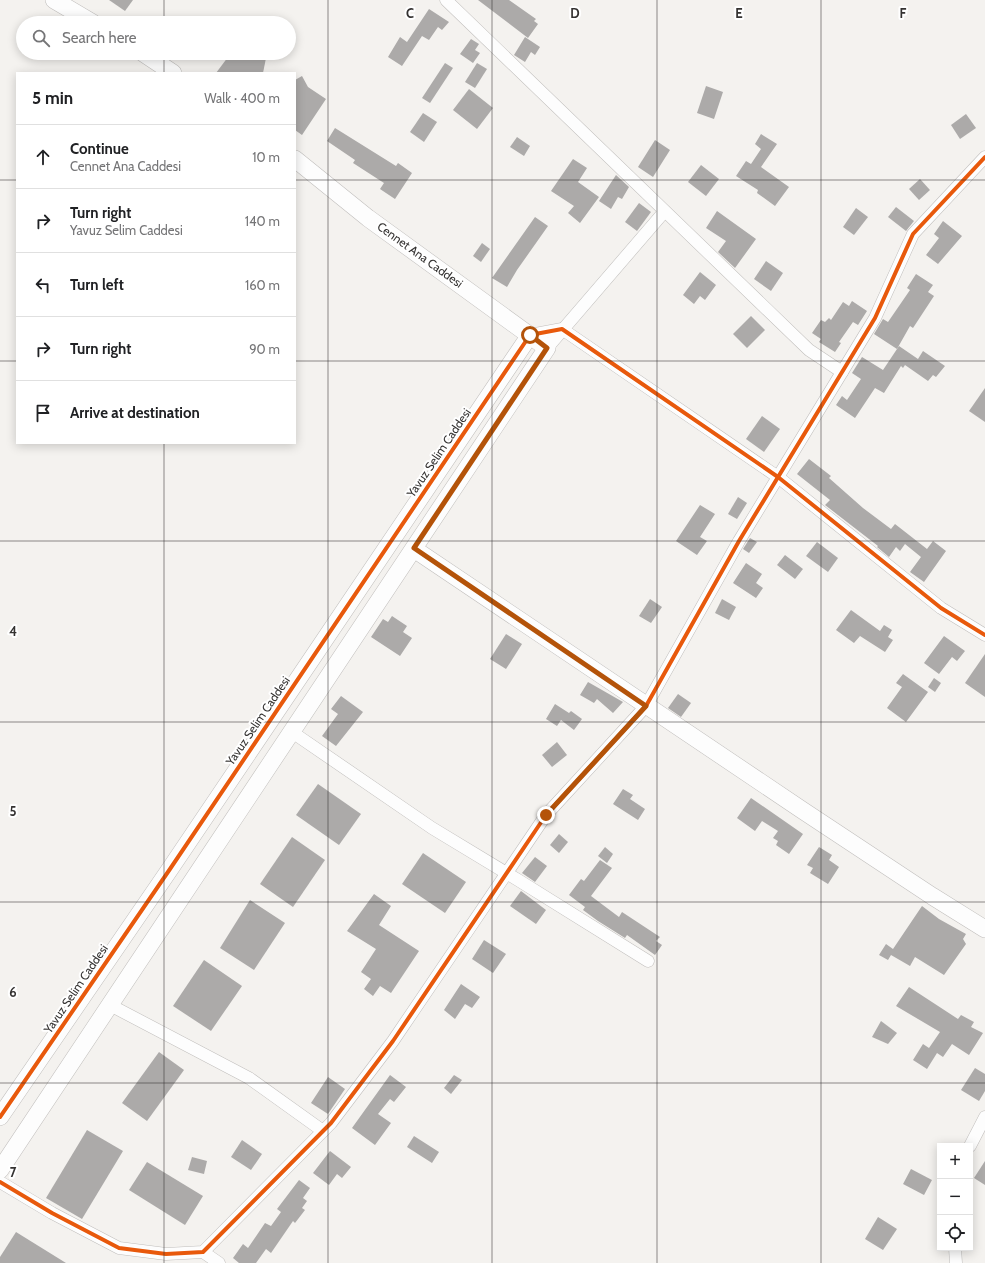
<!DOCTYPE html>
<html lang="en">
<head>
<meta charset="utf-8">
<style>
	body { margin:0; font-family:Cabin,sans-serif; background:#f2f2f2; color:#202124 }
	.controls { position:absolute; right:12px; bottom:12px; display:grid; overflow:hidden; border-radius:0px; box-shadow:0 2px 10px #0003 }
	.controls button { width:36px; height:36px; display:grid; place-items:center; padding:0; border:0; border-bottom:1px solid #e0e0e0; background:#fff; color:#202124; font:20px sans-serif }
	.stop { position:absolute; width:12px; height:12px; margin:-9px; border:3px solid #b45309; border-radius:50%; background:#fff }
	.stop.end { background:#b45309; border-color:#fff; box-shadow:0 1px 4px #0008 }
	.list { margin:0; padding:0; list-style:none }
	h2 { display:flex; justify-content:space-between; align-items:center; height:52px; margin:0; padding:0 16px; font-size:17px }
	h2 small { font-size:13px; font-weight:400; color:#757577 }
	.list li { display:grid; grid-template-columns:26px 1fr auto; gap:12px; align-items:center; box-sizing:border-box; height:64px; padding:0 16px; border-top:1px solid #e0e0e0 }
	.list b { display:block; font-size:15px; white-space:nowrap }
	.list p { margin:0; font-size:13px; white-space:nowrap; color:#757577 }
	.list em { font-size:13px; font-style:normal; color:#757577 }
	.icon { flex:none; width:22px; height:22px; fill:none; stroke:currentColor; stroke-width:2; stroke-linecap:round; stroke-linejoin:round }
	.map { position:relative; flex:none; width:985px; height:1263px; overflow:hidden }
	.search { position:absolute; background:#fff; box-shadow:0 2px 10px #0003; left:16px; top:16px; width:280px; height:44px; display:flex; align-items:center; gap:10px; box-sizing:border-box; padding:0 14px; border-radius:22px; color:#757577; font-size:15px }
	.panel { position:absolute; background:#fff; box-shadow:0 2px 10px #0003; left:16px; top:72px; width:280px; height:372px; border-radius:0px }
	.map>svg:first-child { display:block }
	.building { fill:#acaaa9 }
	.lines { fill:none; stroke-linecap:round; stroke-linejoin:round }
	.street-casing { stroke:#c0bebc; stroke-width:13 }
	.secondary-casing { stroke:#c0bebc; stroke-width:18 }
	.street { stroke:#fdfdfd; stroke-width:12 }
	.secondary { stroke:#fdfdfd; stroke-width:17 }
	.cycleway-casing { stroke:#fff; stroke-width:6 }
	.cycleway { stroke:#e8590c; stroke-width:4 }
	.route { stroke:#b45309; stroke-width:5 }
	.grid { fill:none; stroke:#343231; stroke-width:1; stroke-opacity:0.55 }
	.labels { text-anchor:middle; stroke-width:4; stroke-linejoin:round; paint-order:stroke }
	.street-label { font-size:12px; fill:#343231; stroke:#fff }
	.grid-label { font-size:13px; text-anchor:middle; font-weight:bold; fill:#343231; stroke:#fff; stroke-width:4; stroke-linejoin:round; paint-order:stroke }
</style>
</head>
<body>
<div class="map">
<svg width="985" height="1263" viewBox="0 0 985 1263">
	<rect width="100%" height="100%" fill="#f4f2ef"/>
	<g class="building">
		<polygon points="109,0 133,0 125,11"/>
		<polygon points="478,0 509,0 536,19 534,21 538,24 528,38"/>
		<polygon points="429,9 449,22 442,30 438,27 429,40 422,36 402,66 388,57 400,37 407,42"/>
		<polygon points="525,37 540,47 535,55 531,52 525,62 514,55"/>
		<polygon points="471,39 479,44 475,50 480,53 473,63 460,54"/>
		<polygon points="231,53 267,53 263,73 216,73"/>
		<polygon points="445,63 453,68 430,103 422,98"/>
		<polygon points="477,63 487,69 475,88 465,82"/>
		<polygon points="302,76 308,87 326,99 302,135 295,130 295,80"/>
		<polygon points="706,86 723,92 714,119 697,113"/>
		<polygon points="469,89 493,108 477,129 453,110"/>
		<polygon points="423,113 437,122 424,142 410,132"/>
		<polygon points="966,114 976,128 960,139 951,125"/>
		<polygon points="335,128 396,166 398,163 412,173 395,199 380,189 384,183 353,163 355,160 327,141"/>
		<polygon points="761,134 777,144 761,167 789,187 775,206 757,193 758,190 736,176 746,161 751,164 761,149 755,144"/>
		<polygon points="517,137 530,146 524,156 510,147"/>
		<polygon points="655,140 670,150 653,177 638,167"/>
		<polygon points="573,159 587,168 578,182 599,197 580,223 568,213 574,206 551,191"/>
		<polygon points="701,165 719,179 706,196 688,182"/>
		<polygon points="616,175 629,187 622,199 618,197 611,209 599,201"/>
		<polygon points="920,179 930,190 919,200 909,189"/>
		<polygon points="639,203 651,212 637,231 625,222"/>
		<polygon points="896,207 914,221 906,231 888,217"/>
		<polygon points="856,208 868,217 854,235 843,227"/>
		<polygon points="717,211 756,239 735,268 718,252 726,241 706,228"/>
		<polygon points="535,217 548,226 517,270 507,287 492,278"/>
		<polygon points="943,221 962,236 938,264 926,255 939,238 934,234"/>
		<polygon points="482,243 490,249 481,262 473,256"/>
		<polygon points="766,261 783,273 771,291 754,279"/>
		<polygon points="700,272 716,285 705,300 700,296 694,304 683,295"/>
		<polygon points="916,274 933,285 928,292 934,296 913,328 910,326 897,349 874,334 883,319 888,322 910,290 907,288"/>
		<polygon points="852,301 867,311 858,325 853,322 839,342 841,343 835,352 819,342 821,339 812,333 821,320 825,322 829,318 831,320 843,302 849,306"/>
		<polygon points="751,316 765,330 747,348 733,334"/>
		<polygon points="899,346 918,359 923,351 945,366 936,377 933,375 928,381 905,365 903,368 901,366 884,393 875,388 855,418 836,405 842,396 847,400 861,379 852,373 862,357 883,370"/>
		<polygon points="985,388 985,422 969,411"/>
		<polygon points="762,416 780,429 764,452 746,439"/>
		<polygon points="809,459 831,476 829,478 863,508 891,529 895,524 927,549 933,541 946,551 924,582 910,572 921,557 905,544 900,551 896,547 889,557 877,547 878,546 825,505 830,500 797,474"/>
		<polygon points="738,497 747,503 737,519 728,514"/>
		<polygon points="700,505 715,514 700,537 707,541 697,555 676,541"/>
		<polygon points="750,538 757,542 749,553 743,549"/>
		<polygon points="817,542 838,558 828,572 806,556"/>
		<polygon points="785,555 803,569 795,579 777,565"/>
		<polygon points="746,563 762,574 756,583 763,588 756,598 733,583"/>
		<polygon points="650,599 662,607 651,623 639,616"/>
		<polygon points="722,599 736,607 729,620 715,613"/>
		<polygon points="851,610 880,631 884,625 892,630 888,637 893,640 885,652 860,636 854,643 836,630"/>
		<polygon points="392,616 407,626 403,632 412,638 400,656 371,637 383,619 388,622"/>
		<polygon points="506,634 522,644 506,669 490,659"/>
		<polygon points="944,636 965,651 957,661 952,657 939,674 924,663"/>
		<polygon points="985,654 985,697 965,683"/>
		<polygon points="903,674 928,692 906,722 887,708 902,687 896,683"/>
		<polygon points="934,678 941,683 935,692 928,687"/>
		<polygon points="588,682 623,702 613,713 597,699 594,703 580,695"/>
		<polygon points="678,694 691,703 681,717 668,708"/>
		<polygon points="341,696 363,712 336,746 322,736 338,714 331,709"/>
		<polygon points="555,704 569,713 571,711 582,719 574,730 561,720 557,726 546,719"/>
		<polygon points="557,742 567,755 552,767 542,755"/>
		<polygon points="318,784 361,814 339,845 296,815"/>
		<polygon points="623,789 633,795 630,799 645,809 638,820 613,804"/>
		<polygon points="751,798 803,834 789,854 776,845 778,841 773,838 778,831 762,821 755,831 737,818"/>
		<polygon points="559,834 568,842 559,853 550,845"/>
		<polygon points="292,837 325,860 293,907 260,884"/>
		<polygon points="605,847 613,854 607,863 598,856"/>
		<polygon points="819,847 832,855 829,860 839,867 828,884 810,873 813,868 807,865"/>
		<polygon points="423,853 466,882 445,913 402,884"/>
		<polygon points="535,857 547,866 535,882 522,873"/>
		<polygon points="600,860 612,868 591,896 619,917 622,912 660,937 656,941 662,945 655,955 627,935 625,938 598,921 583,910 585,907 569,895 581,879 584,881"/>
		<polygon points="521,891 546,910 536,924 510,906"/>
		<polygon points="374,894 391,906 379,925 419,951 391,993 380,986 373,996 364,989 371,979 361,972 376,949 347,931"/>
		<polygon points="250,900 285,923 254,970 220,948"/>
		<polygon points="922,906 939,919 966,934 963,939 966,944 944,975 915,957 910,966 891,955 888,960 879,955 886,944 893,949"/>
		<polygon points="484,940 506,954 493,973 472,959"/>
		<polygon points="204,960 242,986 211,1031 173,1006"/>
		<polygon points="461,984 480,997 472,1008 465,1004 455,1019 444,1010"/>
		<polygon points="909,987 958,1019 961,1015 974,1022 971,1027 983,1033 969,1055 952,1044 943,1057 937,1053 927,1069 913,1060 923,1044 929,1048 940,1032 896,1006"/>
		<polygon points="881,1021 897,1033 888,1044 872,1037"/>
		<polygon points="159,1052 184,1070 147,1121 122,1103"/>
		<polygon points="975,1068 985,1074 985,1091 979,1101 961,1090"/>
		<polygon points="390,1075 406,1087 394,1102 390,1099 378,1114 391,1123 375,1145 352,1128"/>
		<polygon points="454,1075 462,1080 451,1094 444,1088"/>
		<polygon points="328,1077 345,1089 328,1114 311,1103"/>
		<polygon points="87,1130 123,1151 82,1219 46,1198"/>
		<polygon points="414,1136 439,1152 432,1163 407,1147"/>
		<polygon points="242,1140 262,1154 251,1170 231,1157"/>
		<polygon points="330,1151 351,1167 342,1178 337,1174 329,1185 313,1173"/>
		<polygon points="192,1157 207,1161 204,1174 188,1170"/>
		<polygon points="985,1161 985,1185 974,1178"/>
		<polygon points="147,1162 203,1196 185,1225 129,1190"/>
		<polygon points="911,1169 932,1180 924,1195 903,1184"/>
		<polygon points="299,1180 310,1188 303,1198 307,1201 302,1208 305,1210 295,1223 293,1221 271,1253 266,1249 256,1263 239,1263 233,1258 243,1244 248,1248 265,1223 271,1226 281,1212 277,1209"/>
		<polygon points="878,1217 897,1229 883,1250 865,1239"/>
		<polygon points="16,1232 66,1263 0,1263 0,1257"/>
	</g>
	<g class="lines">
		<g class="street-casing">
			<g id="street">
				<polyline points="446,0 809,350 842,372"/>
				<polyline points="530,335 562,329 778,477 941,608 985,635"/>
				<polyline points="547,348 664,212"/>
				<polyline points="292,732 432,828 518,880 648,961"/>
				<polyline points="110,1005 249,1078 323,1131"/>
				<polyline points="970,1146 985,1117"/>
				<polyline points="0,1182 52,1213 119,1248 166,1254 203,1252 331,1123 393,1041 546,815 646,706 739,541 875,318 913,234 985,157"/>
				<polyline points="955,1248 956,1263"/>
				<polyline points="203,1252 219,1263"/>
			</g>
		</g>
		<g class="secondary-casing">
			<g id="secondary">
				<polyline points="54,0 93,23"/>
				<polyline points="143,53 173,73"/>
				<polyline points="414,549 802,810 932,896 985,929"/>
				<polyline points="0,1117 170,869 530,335"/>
				<polyline points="0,1170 547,348 368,218 295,159"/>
			</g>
		</g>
		<use href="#street" class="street"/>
		<use href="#secondary" class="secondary"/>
		<g class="cycleway-casing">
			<g id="cycleway">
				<polyline points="0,1117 170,869 530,335 562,329 778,477 941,608 985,635"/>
				<polyline points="0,1182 52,1213 119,1248 166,1254 203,1252 331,1123 393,1041 546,815 646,706 739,541 875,318 913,234 985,157"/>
			</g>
		</g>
		<use href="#cycleway" class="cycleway"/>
	</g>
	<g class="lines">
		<polyline class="route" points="530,335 547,348 414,548 646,706 546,815"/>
	</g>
	<path class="grid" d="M 164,0 L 164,23M 328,0 L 328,1263M 492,0 L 492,1263M 657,0 L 657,1263M 821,0 L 821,1263M 164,53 L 164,73M 0,180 L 17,180M 295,180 L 985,180M 0,361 L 17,361M 295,361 L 985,361M 164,443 L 164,1263M 0,541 L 985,541M 0,722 L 985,722M 0,902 L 985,902M 0,1083 L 985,1083"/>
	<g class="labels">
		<g class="street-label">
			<text transform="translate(420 255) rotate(36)" y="4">Cennet Ana Caddesi</text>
			<text transform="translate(439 453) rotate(-56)" y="4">Yavuz Selim Caddesi</text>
			<text transform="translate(258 721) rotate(-56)" y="4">Yavuz Selim Caddesi</text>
			<text transform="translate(76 989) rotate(-56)" y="4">Yavuz Selim Caddesi</text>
		</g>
	</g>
	<g class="grid-label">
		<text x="410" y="18">C</text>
		<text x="575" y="18">D</text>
		<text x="739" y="18">E</text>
		<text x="903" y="18">F</text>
		<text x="13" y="636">4</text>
		<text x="13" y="816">5</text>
		<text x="13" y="997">6</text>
		<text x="13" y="1177">7</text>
	</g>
</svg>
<div class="controls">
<button>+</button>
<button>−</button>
<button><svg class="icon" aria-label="locate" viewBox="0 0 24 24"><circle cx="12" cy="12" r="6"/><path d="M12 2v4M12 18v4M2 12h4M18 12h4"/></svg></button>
</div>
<div class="stop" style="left:530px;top:335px"></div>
<div class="stop end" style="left:546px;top:815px"></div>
<div class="search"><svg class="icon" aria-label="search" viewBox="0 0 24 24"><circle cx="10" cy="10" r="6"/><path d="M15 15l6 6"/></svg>Search here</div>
<section class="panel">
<h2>5 min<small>Walk · 400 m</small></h2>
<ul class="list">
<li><svg class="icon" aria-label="ahead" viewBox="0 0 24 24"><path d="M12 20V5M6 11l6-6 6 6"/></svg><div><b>Continue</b><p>Cennet Ana Caddesi</p></div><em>10 m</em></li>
<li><svg class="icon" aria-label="right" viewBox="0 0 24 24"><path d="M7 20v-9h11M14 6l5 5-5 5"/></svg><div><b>Turn right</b><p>Yavuz Selim Caddesi</p></div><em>140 m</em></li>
<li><svg class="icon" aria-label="left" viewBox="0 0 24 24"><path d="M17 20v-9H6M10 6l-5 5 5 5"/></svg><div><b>Turn left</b></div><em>160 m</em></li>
<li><svg class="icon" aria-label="right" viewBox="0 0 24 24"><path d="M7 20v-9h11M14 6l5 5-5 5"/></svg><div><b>Turn right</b></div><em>90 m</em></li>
<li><svg class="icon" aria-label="arrive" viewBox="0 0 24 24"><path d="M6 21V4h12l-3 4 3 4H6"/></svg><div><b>Arrive at destination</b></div></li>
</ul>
</section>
</div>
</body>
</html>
